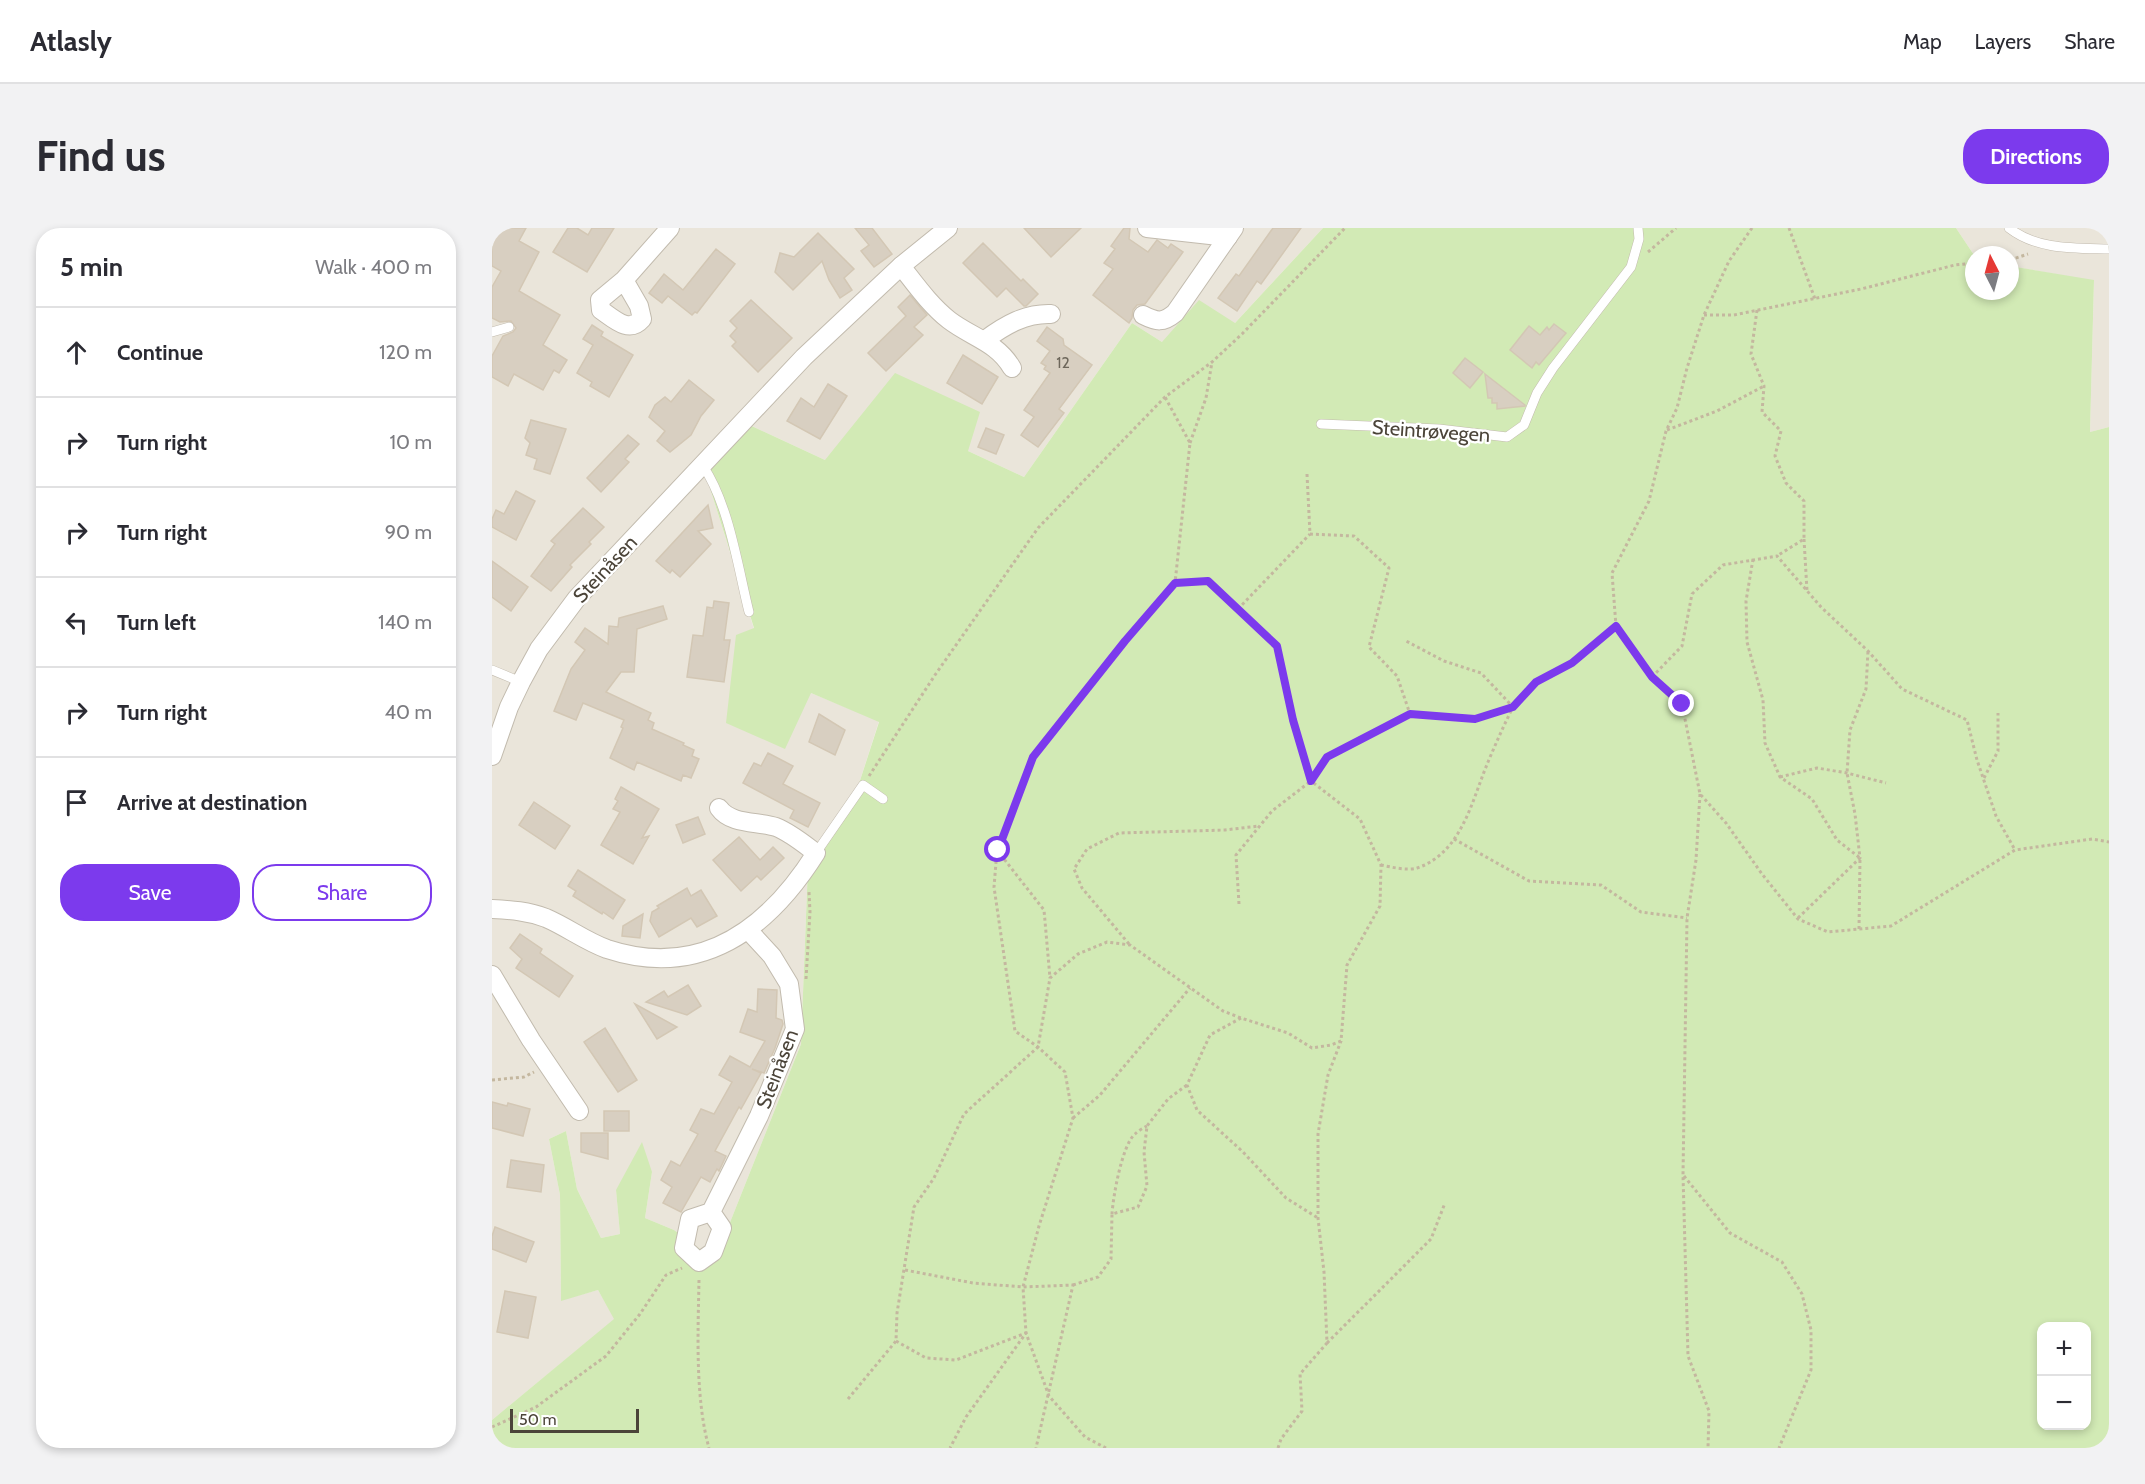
<!DOCTYPE html>
<html lang="en">
<head>
<meta charset="utf-8">
<style>
	body { margin:0; font-family:Cabin,sans-serif; background:#f2f2f3; color:#2b2b33 }
	.controls { position:absolute; right:18px; bottom:18px; display:grid; overflow:hidden; border-radius:12px; box-shadow:0 3px 9px #0003 }
	.controls button { width:54px; height:54px; display:grid; place-items:center; padding:0; border:0; border-bottom:2px solid #e1e1e2; background:#fff; color:#2b2b33; font:30px sans-serif }
	.compass { position:absolute; left:1473px; top:18px; width:54px; height:54px; border-radius:50%; background:#fff; box-shadow:0 3px 9px #0003; rotate:354deg }
	.scale { position:absolute; left:18px; bottom:15px; width:129px; box-sizing:border-box; padding-left:6px; border:3px solid #4b4439; border-top:0; font-size:16px; line-height:21px; white-space:nowrap; color:#4b4439; -webkit-text-stroke:4px #fff; paint-order:stroke }
	.stop { position:absolute; width:18px; height:18px; margin:-14px; border:4px solid #7c3aed; border-radius:50%; background:#fff }
	.stop.end { background:#7c3aed; border-color:#fff; box-shadow:0 2px 6px #0008 }
	.list { margin:0; padding:0; list-style:none }
	h2 { display:flex; justify-content:space-between; align-items:center; height:78px; margin:0; padding:0 24px; font-size:26px }
	h2 small { font-size:20px; font-weight:400; color:#7c7c81 }
	.list li { display:grid; grid-template-columns:39px 1fr auto; gap:18px; align-items:center; box-sizing:border-box; height:90px; padding:0 24px; border-top:2px solid #e1e1e2 }
	.list b { display:block; font-size:22px; white-space:nowrap }
	.list em { font-size:20px; font-style:normal; color:#7c7c81 }
	.actions { display:flex; gap:12px; padding:18px 24px }
	.actions a { flex:1; padding:14px 0; border:2px solid #7c3aed; border-radius:24px; text-align:center; font-size:21px; color:#7c3aed }
	.actions .main { background:#7c3aed; color:#fff }
	.icon { flex:none; width:33px; height:33px; fill:none; stroke:currentColor; stroke-width:2; stroke-linecap:round; stroke-linejoin:round }
	.map { position:relative; flex:none; width:1617px; height:1220px; overflow:hidden; border-radius:24px }
	header { display:flex; align-items:center; gap:36px; box-sizing:border-box; height:84px; padding:0 30px; background:#fff; border-bottom:2px solid #e1e1e2 }
	header strong { font-size:28px }
	nav { display:flex; gap:33px; margin-inline-start:auto; font-size:21px }
	.intro { display:flex; align-items:center; justify-content:space-between; box-sizing:border-box; height:144px; padding:0 36px }
	h1 { margin:0; font-size:42px }
	.button { padding:15px 27px; border-radius:24px; background:#7c3aed; color:#fff; font-size:21px; font-weight:700 }
	main { display:flex; gap:36px; padding:0 36px }
	aside { flex:1; background:#fff; border-radius:24px; box-shadow:0 3px 9px #0003 }
	.map>svg:first-child { display:block }
	.residential { fill:#eae5da }
	.green { fill:#d2eab5; fill-rule:evenodd }
	.building { fill:#d8cfc1; stroke:#d3c7b4; stroke-width:1.5 }
	.lines { fill:none; stroke-linecap:round; stroke-linejoin:round }
	.lane-casing { stroke:#c2bbae; stroke-width:10 }
	.street-casing { stroke:#c2bbae; stroke-width:20 }
	.path { stroke:#c4b79f; stroke-width:3; stroke-dasharray:3 3; stroke-linecap:butt }
	.lane { stroke:#fff; stroke-width:9 }
	.street { stroke:#fff; stroke-width:18 }
	.route { stroke:#7c3aed; stroke-width:8 }
	.labels { text-anchor:middle; stroke-width:4.5; stroke-linejoin:round; paint-order:stroke }
	.number-label { font-size:16px; fill:#6e675b }
	.street-label { font-size:20px; fill:#4b4439; stroke:#fff }
</style>
</head>
<body>
<header>
<strong>Atlasly</strong>
<nav><a>Map</a><a>Layers</a><a>Share</a></nav>
</header>
<div class="intro"><h1>Find us</h1><a class="button">Directions</a></div>
<main>
<aside>
<h2>5 min<small>Walk · 400 m</small></h2>
<ul class="list">
<li><svg class="icon" aria-label="ahead" viewBox="0 0 24 24"><path d="M12 20V5M6 11l6-6 6 6"/></svg><div><b>Continue</b></div><em>120 m</em></li>
<li><svg class="icon" aria-label="right" viewBox="0 0 24 24"><path d="M7 20v-9h11M14 6l5 5-5 5"/></svg><div><b>Turn right</b></div><em>10 m</em></li>
<li><svg class="icon" aria-label="right" viewBox="0 0 24 24"><path d="M7 20v-9h11M14 6l5 5-5 5"/></svg><div><b>Turn right</b></div><em>90 m</em></li>
<li><svg class="icon" aria-label="left" viewBox="0 0 24 24"><path d="M17 20v-9H6M10 6l-5 5 5 5"/></svg><div><b>Turn left</b></div><em>140 m</em></li>
<li><svg class="icon" aria-label="right" viewBox="0 0 24 24"><path d="M7 20v-9h11M14 6l5 5-5 5"/></svg><div><b>Turn right</b></div><em>40 m</em></li>
<li><svg class="icon" aria-label="arrive" viewBox="0 0 24 24"><path d="M6 21V4h12l-3 4 3 4H6"/></svg><div><b>Arrive at destination</b></div></li>
</ul>
<div class="actions"><a class="main">Save</a><a>Share</a></div>
</aside>
<div class="map">
<svg width="1617" height="1220" viewBox="0 0 1617 1220">
	<rect width="100%" height="100%" fill="#f6f3ec"/>
	<g class="residential">
		<polygon points="0,0 831,0 742,96 670,114 640,95 532,249 476,223 333,232 251,194 211,238 262,401 319,465 387,493 363,568 316,638 309,816 223,1032 182,1002 153,990 160,944 124,962 128,1006 109,1010 85,961 74,903 57,911 68,967 69,1072 106,1062 123,1091 0,1192"/>
		<polygon points="1464,0 1617,0 1617,199 1598,204 1602,53 1518,38 1518,27 1482,27"/>
	</g>
	<path class="green" d="M 831,0 L 1464,0 L 1482,27 L 1482,63 L 1518,63 L 1518,38 L 1602,52 L 1598,204 L 1617,199 L 1617,1220 L 0,1220 L 0,1192 L 122,1091 L 106,1062 L 69,1073 L 68,967 L 57,911 L 74,903 L 85,961 L 109,1010 L 128,1006 L 124,962 L 150,914 L 160,944 L 153,990 L 182,1002 L 223,1032 L 309,816 L 316,638 L 363,568 L 387,494 L 319,465 L 293,521 L 234,495 L 244,407 L 262,400 L 211,238 L 251,194 L 333,232 L 403,145 L 488,184 L 476,223 L 532,249 L 640,95 L 670,114 L 707,72 L 743,95 ZM 1550,1098 L 1594,1098 L 1594,1198 L 1550,1198 Z"/>
	<g class="building">
		<polygon points="6,0 34,0 27,13 47,24 27,63 68,87 51,117 75,132 67,145 62,142 51,162 22,146 16,158 0,149 0,128 11,108 21,104 24,100 19,93 8,94 0,90 0,59 9,43 0,38 0,10"/>
		<polygon points="76,0 85,0 96,7 100,0 122,0 95,44 61,24"/>
		<polygon points="363,0 380,0 400,26 382,39 369,23 377,17"/>
		<polygon points="532,0 589,0 559,29"/>
		<polygon points="632,0 638,0 637,11 656,24 665,12 676,20 679,16 691,24 653,76 645,77 641,82 640,90 637,95 601,67 621,41 612,35 623,21 619,18"/>
		<polygon points="781,0 809,0 769,56 765,53 745,83 726,70 744,46 747,48"/>
		<polygon points="326,5 362,41 352,50 360,62 348,70 337,52 330,33 301,62 283,44 288,25 302,29"/>
		<polygon points="491,15 529,53 531,51 546,66 534,78 532,78 514,60 505,69 471,35"/>
		<polygon points="224,21 243,36 205,85 203,84 200,87 176,68 170,75 157,65 172,46 191,62"/>
		<polygon points="418,67 435,87 422,99 431,107 394,143 376,125 414,88 406,79"/>
		<polygon points="259,72 300,110 266,144 240,118 244,114 238,108 245,100 238,93"/>
		<polygon points="1062,96 1074,105 1047,137 1044,134 1040,140 1018,122 1037,98 1048,107 1055,99 1057,102"/>
		<polygon points="100,97 111,104 109,108 141,127 117,169 98,158 100,154 85,145 101,117 91,111"/>
		<polygon points="555,99 571,111 572,117 600,137 567,181 572,185 546,219 529,207 542,189 532,182 558,145 552,141 554,138 549,135 558,123 545,113"/>
		<polygon points="471,127 506,149 490,176 455,155"/>
		<polygon points="973,130 991,144 978,160 961,145"/>
		<polygon points="993,146 1033,177 1033,178 1005,181 1005,175 1000,175 1000,170 996,170"/>
		<polygon points="197,152 222,172 209,188 199,207 178,224 165,213 173,203 157,189 163,177 173,169 179,174"/>
		<polygon points="336,156 355,168 328,211 295,193 309,170 322,179"/>
		<polygon points="39,192 74,201 58,246 42,241 45,231 34,227 38,215 33,210"/>
		<polygon points="494,200 512,207 504,226 486,219"/>
		<polygon points="136,207 147,216 133,231 137,234 109,264 95,250"/>
		<polygon points="24,263 43,273 24,312 0,299 0,291 4,282 12,286"/>
		<polygon points="216,277 221,300 206,303 219,316 188,349 180,342 178,345 164,333"/>
		<polygon points="91,280 112,299 97,314 99,316 78,337 80,339 59,363 39,348 63,316 59,313"/>
		<polygon points="0,333 36,359 19,383 0,369"/>
		<polygon points="222,373 237,375 232,412 238,412 232,454 195,449 201,407 211,408 215,379 221,380"/>
		<polygon points="171,378 175,391 145,401 142,444 129,444 114,464 159,485 156,492 162,495 160,501 192,515 191,517 202,522 200,528 207,531 199,550 191,547 189,553 145,534 142,542 118,530 131,500 129,499 132,492 91,475 84,492 62,483 79,441 93,422 83,414 93,400 116,416 117,398 126,399 127,390"/>
		<polygon points="327,486 353,502 343,527 317,514"/>
		<polygon points="276,525 301,538 291,556 328,575 316,599 298,590 302,582 251,555 262,535 269,538"/>
		<polygon points="129,559 167,581 150,610 157,608 141,636 109,617 128,584 121,581 126,573 123,571"/>
		<polygon points="42,574 78,598 63,621 27,597"/>
		<polygon points="206,589 213,606 191,615 184,597"/>
		<polygon points="247,609 268,632 281,619 292,630 269,652 265,648 249,663 221,632"/>
		<polygon points="86,642 133,672 121,691 111,684 110,686 81,668 84,663 76,658"/>
		<polygon points="195,660 199,668 209,662 225,688 205,699 199,690 167,709 158,693 160,684 167,680 165,678"/>
		<polygon points="151,686 148,710 130,708 131,698"/>
		<polygon points="28,706 50,721 48,725 81,748 67,769 24,740 30,731 18,720"/>
		<polygon points="196,757 209,778 195,787 154,774 172,763 176,769"/>
		<polygon points="266,761 285,762 284,790 290,792 291,796 283,820 272,845 260,841 269,845 249,881 247,879 223,923 234,928 227,943 225,941 218,954 209,949 189,984 171,975 180,959 169,952 179,933 188,938 206,906 198,902 209,881 222,886 240,854 227,847 238,828 258,839 273,813 248,804 256,781 265,784"/>
		<polygon points="143,776 185,799 165,811"/>
		<polygon points="113,800 145,852 126,864 92,814"/>
		<polygon points="0,874 15,878 16,875 38,881 31,908 0,900"/>
		<rect x="112" y="883" width="25" height="20"/>
		<polygon points="89,905 116,905 116,931 89,924"/>
		<polygon points="19,932 52,937 49,964 15,959"/>
		<polygon points="3,999 42,1014 34,1034 0,1021 0,1008"/>
		<polygon points="13,1063 44,1069 36,1110 5,1104"/>
	</g>
	<g class="lines">
		<g class="lane-casing">
			<g id="lane">
				<path d="M 1517,0 C 1545,22 1583,20 1617,21"/>
				<polyline points="0,104 17,99"/>
				<polyline points="829,196 947,201 1015,209 1032,197 1045,165 1061,140 1139,39 1147,11 1146,0"/>
				<path d="M 211,238 C 237,276 246,340 257,384"/>
				<polyline points="0,442 29,454"/>
				<polyline points="324,625 371,557 391,571"/>
			</g>
		</g>
		<g class="street-casing">
			<g id="street">
				<polyline points="655,0 736,9"/>
				<path d="M 409,38 C 424,57 438,77 457,92 C 479,109 505,114 520,140"/>
				<path d="M 132,52 L 147,78 L 150,91 C 137,106 122,91 109,82 L 108,72 L 132,52 L 178,0"/>
				<path d="M 651,87 C 665,94 671,95 683,85 L 742,0"/>
				<path d="M 493,112 C 513,97 534,85 559,86"/>
				<polyline points="0,528 17,479 29,454 47,421 85,370 312,129 409,38 456,0"/>
				<path d="M 0,681 C 19,682 36,683 54,690 C 75,699 93,713 115,721 C 209,752 276,701 324,625 C 312,616 299,605 284,599 C 266,593 239,597 227,580"/>
				<polyline points="0,747 39,812 87,883"/>
				<polyline points="219,984 230,1000 221,1024 207,1034 192,1020 198,991 219,984 267,888 303,801 297,756 280,728 256,702"/>
			</g>
		</g>
		<g class="path">
			<polyline points="1260,0 1237,33 1212,87 1195,140 1185,180 1174,203 1157,273 1120,345 1124,398 1160,449 1190,476 1208,566 1234,595 1270,646 1306,691 1336,704 1399,698 1523,622 1600,611 1617,614"/>
			<polyline points="1297,0 1323,71"/>
			<polyline points="1156,24 1184,0"/>
			<polyline points="1518,32 1536,26"/>
			<polyline points="1265,82 1259,126 1272,158 1270,184 1289,203 1283,228 1294,255 1312,273 1312,311 1285,328"/>
			<polyline points="1212,87 1242,87 1369,61 1463,37 1482,35"/>
			<polyline points="1175,202 1225,183 1272,158"/>
			<polyline points="698,215 714,170 720,134"/>
			<polyline points="815,246 818,306 862,308 897,340 877,419 905,448 918,486"/>
			<polyline points="1312,311 1315,363"/>
			<polyline points="1261,331 1254,373 1255,414 1271,472 1273,515 1288,549 1320,571 1345,612 1368,630 1367,701"/>
			<polyline points="746,381 818,306"/>
			<polyline points="1160,449 1190,418 1200,366 1231,337 1285,328 1329,379 1376,423 1410,461 1475,492 1485,532 1504,588 1523,622"/>
			<polyline points="377,548 443,447 546,300 673,169 720,134 750,106 853,0"/>
			<polyline points="1288,549 1325,540 1355,545 1394,555"/>
			<polyline points="1492,550 1506,523 1506,485"/>
			<polyline points="1208,566 1204,632 1195,690 1191,947 1196,1128 1217,1183 1216,1220"/>
			<polyline points="962,611 1037,653 1109,657 1149,684 1195,690"/>
			<polyline points="505,622 552,682 558,750"/>
			<path d="M 889,637 C 899,639 915,643 925,640 C 970,625 980,572 996,534 C 1004,515 1012,497 1021,479 L 989,445 L 952,433 L 914,413"/>
			<polyline points="747,676 744,627 780,583 819,553 835,529 918,486 983,491 1021,479 1044,454 1080,435 1124,398"/>
			<polyline points="1306,690 1368,630 1363,586 1355,545 1358,502 1374,461 1376,423"/>
			<polyline points="637,716 590,660 582,641 595,621 627,605 733,602 767,598"/>
			<polyline points="314,751 318,684 317,664"/>
			<polyline points="749,790 718,807 695,857 705,882 751,924 794,970 826,990"/>
			<polyline points="0,852 32,849 42,844"/>
			<polyline points="581,890 608,867 698,760"/>
			<polyline points="1192,948 1238,1005 1290,1034 1310,1066 1319,1102 1319,1142 1287,1220"/>
			<path d="M 620,986 C 621,969 630,917 643,906 C 646,903 651,900 655,898"/>
			<polyline points="413,1042 481,1055 531,1059 581,1057 544,1220"/>
			<path d="M 207,1052 C 206,1104 203,1170 217,1220"/>
			<polyline points="581,1057 606,1049 619,1031 620,986 646,979 655,958 652,924 655,898 676,871 695,857"/>
			<polyline points="404,1113 434,1130 464,1132 534,1105 474,1189 458,1220"/>
			<polyline points="835,1115 939,1011 953,975"/>
			<polyline points="356,1171 404,1113 405,1085 422,979 442,950 472,886 546,819 558,750 586,726 615,714 638,717 731,783 749,790 796,805 820,820 839,817 849,813 855,737 888,678 889,637 868,591 819,553 801,492 785,418 716,353 683,355"/>
			<polyline points="0,1199 44,1179 114,1128 148,1086 174,1047 190,1040"/>
			<polyline points="614,1220 593,1209 557,1168 534,1105 531,1059 547,998 581,890 573,844 546,819 523,803 502,659 505,622 541,529 633,413 683,355 698,215 673,169"/>
			<polyline points="786,1220 789,1211 810,1183 808,1146 835,1115 832,1044 826,990 826,906 836,847 849,813"/>
		</g>
		<use href="#lane" class="lane"/>
		<use href="#street" class="street"/>
	</g>
	<g class="lines">
		<polyline class="route" points="506,622 541,529 633,413 683,355 716,353 785,418 801,492 819,553 835,529 918,486 983,491 1021,479 1044,454 1080,435 1124,398 1160,449 1190,476"/>
	</g>
	<g class="labels">
		<g class="number-label">
			<text x="571" y="140">12</text>
		</g>
		<g class="street-label">
			<text transform="translate(939 203) rotate(4)" y="7">Steintrøvegen</text>
			<text transform="translate(113 341) rotate(-47)" y="7">Steinåsen</text>
			<text transform="translate(285 841) rotate(-69)" y="7">Steinåsen</text>
		</g>
	</g>
</svg>
<div class="controls">
<button>+</button>
<button>−</button>
</div>
<svg class="compass" viewBox="-18 -18 36 36"><path d="M0-13l5 13h-10z" fill="#e53935"/><path d="M0 13l5-13h-10z" fill="#7c7c81"/></svg>
<div class="scale">50 m</div>
<div class="stop" style="left:506px;top:622px"></div>
<div class="stop end" style="left:1190px;top:476px"></div>
</div>
</main>
</body>
</html>
